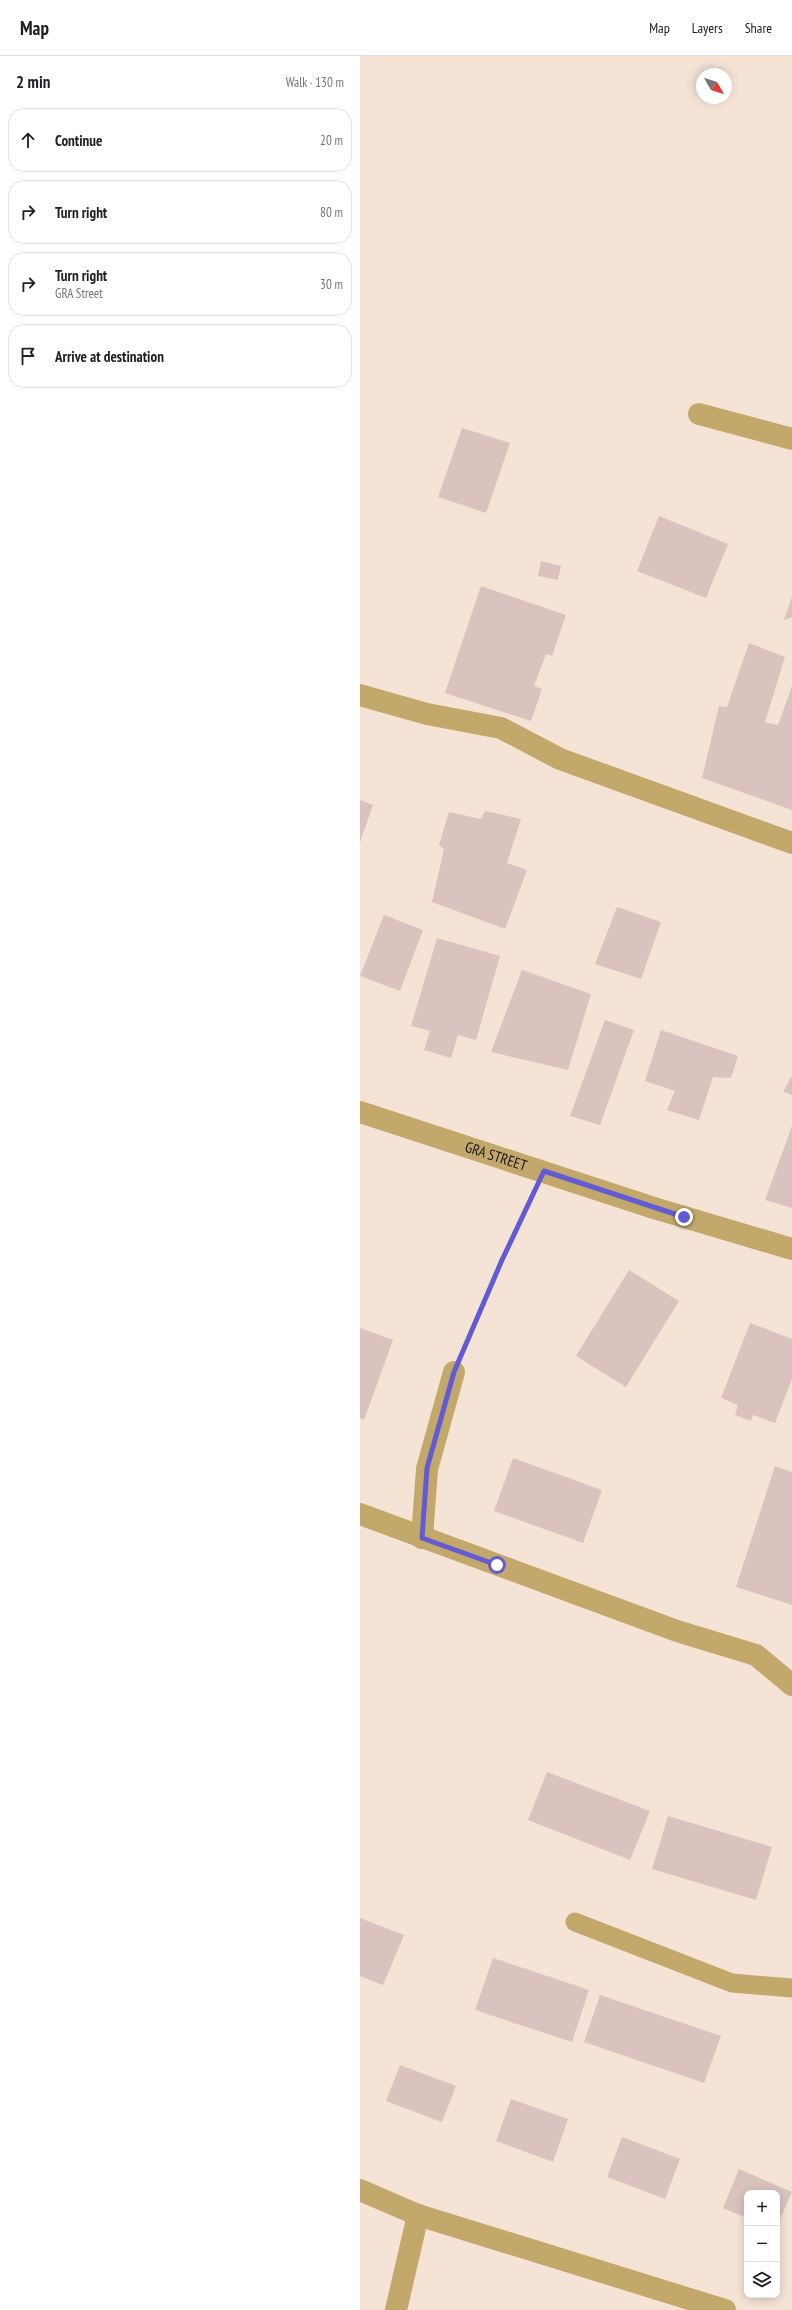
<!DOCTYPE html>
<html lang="en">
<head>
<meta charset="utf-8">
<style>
	body { margin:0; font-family:"PT Sans Narrow",sans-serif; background:#f6f6f6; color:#202124 }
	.controls { position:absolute; right:12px; bottom:12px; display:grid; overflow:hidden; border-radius:8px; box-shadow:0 2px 10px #0003 }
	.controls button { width:36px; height:36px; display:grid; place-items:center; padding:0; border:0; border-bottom:1px solid #e0e0e0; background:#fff; color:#202124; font:20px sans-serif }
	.compass { position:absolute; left:336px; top:12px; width:36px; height:36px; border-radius:50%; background:#fff; box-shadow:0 2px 10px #0003; rotate:129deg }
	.stop { position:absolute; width:12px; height:12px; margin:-9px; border:3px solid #625bd4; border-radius:50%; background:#fff }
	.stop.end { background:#625bd4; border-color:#fff; box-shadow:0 1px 4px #0008 }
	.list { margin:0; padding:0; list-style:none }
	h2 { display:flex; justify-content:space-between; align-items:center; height:52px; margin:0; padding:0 16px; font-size:17px }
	h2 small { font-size:13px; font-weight:400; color:#757577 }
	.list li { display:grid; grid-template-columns:26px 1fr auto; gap:12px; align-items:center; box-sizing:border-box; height:64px; margin:0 8px 8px; padding:0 8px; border:1px solid #e0e0e0; border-radius:16px }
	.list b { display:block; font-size:15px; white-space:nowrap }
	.list p { margin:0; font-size:13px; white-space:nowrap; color:#757577 }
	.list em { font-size:13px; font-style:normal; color:#757577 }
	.icon { flex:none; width:22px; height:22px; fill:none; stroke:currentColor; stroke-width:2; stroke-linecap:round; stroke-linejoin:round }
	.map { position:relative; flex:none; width:432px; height:2254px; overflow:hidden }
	header { display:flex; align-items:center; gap:24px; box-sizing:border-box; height:56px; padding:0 20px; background:#fff; border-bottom:1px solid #e0e0e0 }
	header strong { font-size:19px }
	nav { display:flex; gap:22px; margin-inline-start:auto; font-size:14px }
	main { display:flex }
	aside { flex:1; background:#fff }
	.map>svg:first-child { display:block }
	.building { fill:#dac3be }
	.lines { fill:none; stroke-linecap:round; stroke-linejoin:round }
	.path { stroke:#83786f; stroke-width:2.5; stroke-dasharray:3 3; stroke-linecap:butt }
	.service { stroke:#c3a86c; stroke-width:19 }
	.minor { stroke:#c3a86c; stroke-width:22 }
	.route { stroke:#625bd4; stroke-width:5 }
	.labels { text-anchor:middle; stroke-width:3; stroke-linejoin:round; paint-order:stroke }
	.street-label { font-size:15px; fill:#1d1712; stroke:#fdf2ea }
</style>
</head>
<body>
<header>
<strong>Map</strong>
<nav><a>Map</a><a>Layers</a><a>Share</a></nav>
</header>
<main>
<aside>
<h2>2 min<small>Walk · 130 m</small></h2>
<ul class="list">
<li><svg class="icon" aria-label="ahead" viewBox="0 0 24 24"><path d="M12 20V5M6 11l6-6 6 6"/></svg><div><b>Continue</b></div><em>20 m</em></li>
<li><svg class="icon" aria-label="right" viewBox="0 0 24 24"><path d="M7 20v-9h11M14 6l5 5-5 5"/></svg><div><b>Turn right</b></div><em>80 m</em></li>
<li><svg class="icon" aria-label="right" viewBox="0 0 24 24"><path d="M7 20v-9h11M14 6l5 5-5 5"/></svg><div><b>Turn right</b><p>GRA Street</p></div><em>30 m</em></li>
<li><svg class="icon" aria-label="arrive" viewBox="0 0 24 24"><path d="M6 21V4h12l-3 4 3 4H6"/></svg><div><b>Arrive at destination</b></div></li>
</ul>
</aside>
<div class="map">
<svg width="432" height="2254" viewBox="0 0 432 2254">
	<rect width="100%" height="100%" fill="#f5e3d6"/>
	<g class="building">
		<polygon points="102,372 150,387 126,457 78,441"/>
		<polygon points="299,460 368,488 346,542 277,515"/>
		<polygon points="181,505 201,510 198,524 178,520"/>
		<polygon points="121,530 206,559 192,600 186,598 174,630 182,633 171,665 85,637"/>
		<polygon points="432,541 432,561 424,564"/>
		<polygon points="389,587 425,601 405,666 418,669 432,630 432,754 342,722 359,650 367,651"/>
		<polygon points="0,744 13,749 0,786"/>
		<polygon points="125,755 161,763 147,807 167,814 145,873 72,846 84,793 79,789 89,756 121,763"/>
		<polygon points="257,851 301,866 281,923 235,908"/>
		<polygon points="24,859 63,874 40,935 0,920"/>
		<polygon points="77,882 140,900 116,984 98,979 91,1002 64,994 70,975 51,970"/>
		<polygon points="162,914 231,938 208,1014 131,996"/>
		<polygon points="245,964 274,974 240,1069 210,1060"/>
		<polygon points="301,974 378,1000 371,1022 353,1021 339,1064 307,1054 315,1035 285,1025"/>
		<polygon points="431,1021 432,1021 432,1039 423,1036"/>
		<polygon points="432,1070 432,1152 405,1144"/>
		<polygon points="269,1214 319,1245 266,1331 216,1300"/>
		<polygon points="390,1267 432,1283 432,1323 415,1367 393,1359 391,1365 375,1359 378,1349 361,1342"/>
		<polygon points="0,1272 33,1284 4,1364 0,1362"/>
		<polygon points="153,1402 242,1434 223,1487 134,1455"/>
		<polygon points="415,1410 432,1416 432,1549 376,1531"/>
		<polygon points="187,1716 290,1755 270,1804 168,1764"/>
		<polygon points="308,1760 412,1791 396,1844 292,1813"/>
		<polygon points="0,1862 44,1879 23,1929 0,1920"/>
		<polygon points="133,1902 229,1934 212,1986 115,1954"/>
		<polygon points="240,1939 361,1980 344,2027 224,1986"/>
		<polygon points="40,2009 96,2030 82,2066 26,2045"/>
		<polygon points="151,2043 208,2063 193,2106 136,2085"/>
		<polygon points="262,2081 320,2103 305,2143 247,2121"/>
		<polygon points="379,2113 432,2136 417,2170 417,2137 387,2137 387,2162 363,2152"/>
	</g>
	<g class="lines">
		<polyline class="path" points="105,1292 142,1204 172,1141"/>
		<polyline class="service" points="215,1866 372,1927 432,1932"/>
		<g class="minor">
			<polyline points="339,358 432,383"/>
			<polyline points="0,639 67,658 141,672 200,703 432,787"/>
			<path id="s1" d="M 0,1056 L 294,1152 L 432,1193"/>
			<polyline points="0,1458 317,1575 396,1599 432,1629"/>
			<polyline points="62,1482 67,1413 94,1316"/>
			<polyline points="0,2134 58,2159 365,2254"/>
			<polyline points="36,2254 58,2159"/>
		</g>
	</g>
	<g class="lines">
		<polyline class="route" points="137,1509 62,1482 67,1412 94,1316 142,1204 184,1115 324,1161"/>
	</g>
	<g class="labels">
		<g class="street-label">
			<text dy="5" stroke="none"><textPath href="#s1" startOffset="143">GRA STREET</textPath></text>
		</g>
	</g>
</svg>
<div class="controls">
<button>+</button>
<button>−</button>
<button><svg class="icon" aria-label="layers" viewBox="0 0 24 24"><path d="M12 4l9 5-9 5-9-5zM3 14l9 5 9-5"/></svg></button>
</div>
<svg class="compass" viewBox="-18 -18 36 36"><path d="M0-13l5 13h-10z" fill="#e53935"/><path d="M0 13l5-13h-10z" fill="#757577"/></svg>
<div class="stop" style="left:137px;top:1509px"></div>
<div class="stop end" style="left:324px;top:1161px"></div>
</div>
</main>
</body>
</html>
